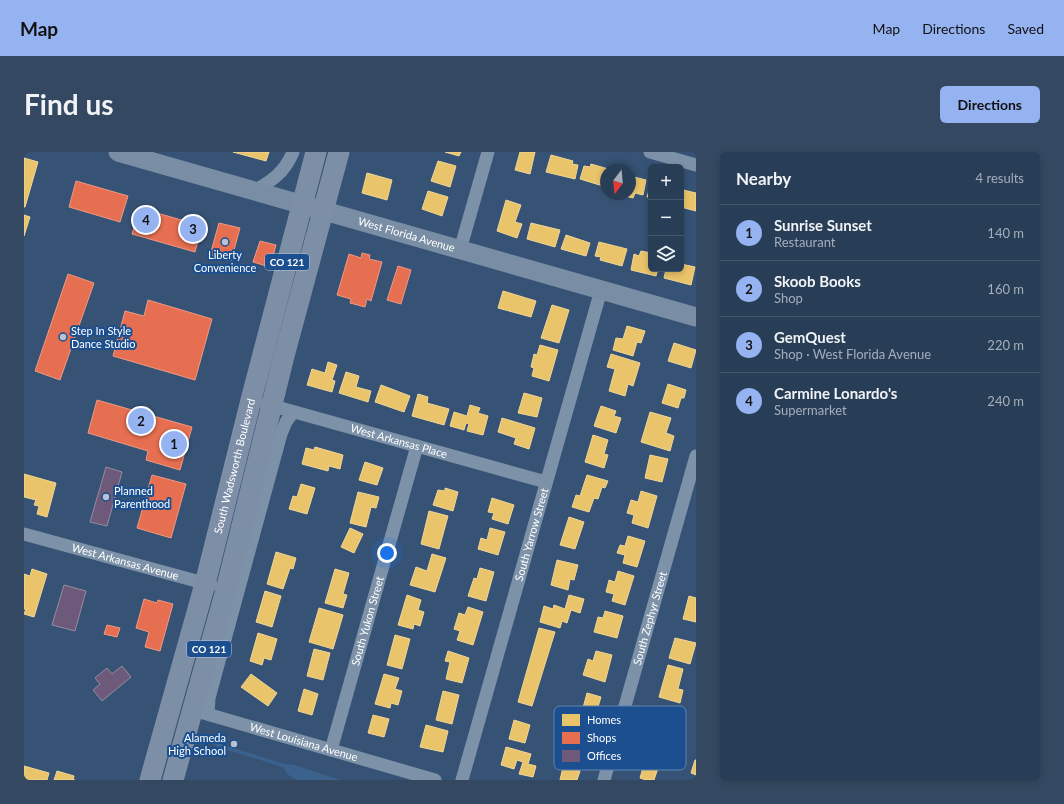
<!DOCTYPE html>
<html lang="en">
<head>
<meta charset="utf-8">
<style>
	body { margin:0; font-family:Lato,sans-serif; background:#344961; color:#f1f3f6 }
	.controls { position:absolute; right:12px; top:12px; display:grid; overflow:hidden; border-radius:6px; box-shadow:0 2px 6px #0003 }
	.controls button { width:36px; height:36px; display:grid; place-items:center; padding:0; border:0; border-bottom:1px solid #44576d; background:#283e57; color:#f1f3f6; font:20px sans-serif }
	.compass { position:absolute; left:576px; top:12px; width:36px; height:36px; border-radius:50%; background:#283e57; box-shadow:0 2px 6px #0003; rotate:196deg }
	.you { position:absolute; left:363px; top:401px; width:14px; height:14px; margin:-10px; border:3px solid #fff; border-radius:50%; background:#1a73e8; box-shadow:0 0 0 6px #1a73e833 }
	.badge { display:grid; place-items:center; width:26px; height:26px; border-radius:50%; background:#95b2f1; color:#111; font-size:13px; font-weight:700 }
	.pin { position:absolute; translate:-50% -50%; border:2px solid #fff; box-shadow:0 1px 4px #0006 }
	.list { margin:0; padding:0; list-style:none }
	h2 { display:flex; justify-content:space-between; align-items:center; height:52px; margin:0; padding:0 16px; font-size:17px }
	h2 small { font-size:13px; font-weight:400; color:#a5aeba }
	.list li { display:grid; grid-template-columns:26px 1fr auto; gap:12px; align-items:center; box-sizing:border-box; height:56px; padding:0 16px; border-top:1px solid #44576d }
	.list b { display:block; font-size:15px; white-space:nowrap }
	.list p { margin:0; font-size:13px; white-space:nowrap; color:#a5aeba }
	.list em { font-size:13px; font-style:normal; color:#a5aeba }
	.icon { flex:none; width:22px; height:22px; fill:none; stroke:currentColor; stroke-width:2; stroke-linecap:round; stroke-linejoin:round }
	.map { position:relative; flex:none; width:672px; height:628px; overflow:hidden; border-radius:6px }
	header { display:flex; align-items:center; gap:24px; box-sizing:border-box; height:56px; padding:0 20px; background:#95b2f1; color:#111 }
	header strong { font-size:19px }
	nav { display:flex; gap:22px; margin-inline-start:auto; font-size:14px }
	.intro { display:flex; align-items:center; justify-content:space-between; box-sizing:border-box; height:96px; padding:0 24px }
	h1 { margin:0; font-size:28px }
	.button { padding:10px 18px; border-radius:6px; background:#95b2f1; color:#111; font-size:14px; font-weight:700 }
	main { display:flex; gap:24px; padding:0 24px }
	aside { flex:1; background:#283e57; border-radius:6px; box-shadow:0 2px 6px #0003 }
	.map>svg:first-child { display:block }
	.water { fill:#3b618d }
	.homes { fill:#e9c46a; stroke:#f0d697 }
	.shops { fill:#e76f51; stroke:#ee9a85 }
	.offices { fill:#6d597a; stroke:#998ba2 }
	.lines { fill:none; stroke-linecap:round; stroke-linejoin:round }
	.stream { stroke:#3b618d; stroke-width:3.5 }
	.street { stroke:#7d92a8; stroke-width:13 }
	.secondary { stroke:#798da4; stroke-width:19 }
	.primary { stroke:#7d8ea7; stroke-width:21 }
	.poi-dot { fill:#b9c2ce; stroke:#1b4f8f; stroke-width:1.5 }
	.labels { text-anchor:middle; stroke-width:4; stroke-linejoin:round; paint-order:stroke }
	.shield { fill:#1b4f8f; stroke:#bbcadd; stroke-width:1 }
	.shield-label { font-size:10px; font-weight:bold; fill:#fff }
	.street-label { font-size:11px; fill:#fff; stroke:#1b4f8f }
	.poi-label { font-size:11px; fill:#fff; stroke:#1b4f8f; text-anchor:start }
	.key { fill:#1b4f8f; stroke:#5f84b1; stroke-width:1 }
	.key-label { font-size:11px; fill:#fff }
</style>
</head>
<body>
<header>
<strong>Map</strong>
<nav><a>Map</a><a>Directions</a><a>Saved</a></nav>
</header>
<div class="intro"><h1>Find us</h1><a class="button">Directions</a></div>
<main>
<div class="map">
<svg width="672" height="628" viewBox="0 0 672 628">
	<rect width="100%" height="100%" fill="#365274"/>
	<polygon class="water" points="262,612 271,613 316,628 272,628 263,622 260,616"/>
	<g class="homes">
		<polygon points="209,0 245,0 242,9"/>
		<polygon points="421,0 437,0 435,4"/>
		<polygon points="496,0 511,0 506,22 491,18"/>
		<polygon points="527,3 549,9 548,12 554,13 551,27 522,20"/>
		<polygon points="0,6 14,10 1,55 0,55"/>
		<polygon points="414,9 432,14 426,35 407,29"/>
		<polygon points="567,12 588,18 582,18 582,35 556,27 560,14 566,15"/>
		<polygon points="343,21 368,28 363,48 338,41"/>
		<polygon points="606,24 622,28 619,43 611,41 609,46 593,42 606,42"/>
		<polygon points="627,32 627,46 623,45"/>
		<polygon points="659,38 672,41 672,59 657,55 657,46"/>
		<polygon points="404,39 424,45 418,64 398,57"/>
		<polygon points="482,48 497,53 491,70 498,72 493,86 473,79"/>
		<polygon points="0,63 6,65 0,84"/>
		<polygon points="507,71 536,78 531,95 503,87"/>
		<polygon points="542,83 566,91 562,104 537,97"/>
		<polygon points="575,90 603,97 598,114 576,108 577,105 571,104"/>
		<polygon points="617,99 627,101 627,117 634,117 632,124 607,118 610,102 615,104"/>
		<polygon points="657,112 671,115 667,133 640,126 642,117 657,117"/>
		<polygon points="479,139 512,149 507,165 474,156"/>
		<polygon points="528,153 545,158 535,191 517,186"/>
		<polygon points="603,174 621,179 617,191 613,190 609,204 589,198 592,186 599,187"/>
		<polygon points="650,191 672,198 667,216 644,209"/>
		<polygon points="516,193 534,198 525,229 508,224 510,216 507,215 510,202 513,203"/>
		<polygon points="587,202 616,211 609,234 604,232 601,244 585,239 591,217 583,215"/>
		<polygon points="304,210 313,213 308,228 311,229 308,240 283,233 288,217 301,221"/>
		<polygon points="322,220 335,224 332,235 347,239 344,250 315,241"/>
		<polygon points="644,232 662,238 660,246 657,246 654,256 638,251"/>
		<polygon points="357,233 386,244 380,260 351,250"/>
		<polygon points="500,241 518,246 513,265 494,261"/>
		<polygon points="394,242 404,245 403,251 425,257 420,273 388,264"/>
		<polygon points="446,253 456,256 454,261 464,264 459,283 443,279 445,272 442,271 440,278 426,274 430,260 443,264"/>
		<polygon points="577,254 592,259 590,264 597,266 592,281 570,274"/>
		<polygon points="626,260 647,266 642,281 650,284 646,299 617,290"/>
		<polygon points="478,266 511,276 505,297 490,292 492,286 474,280"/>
		<polygon points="569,283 584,288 580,302 584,303 580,316 561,310"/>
		<polygon points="291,295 319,303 316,317 305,314 304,319 278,312 282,296 290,298"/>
		<polygon points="626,303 644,307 638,330 621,326"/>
		<polygon points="341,310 359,316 353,333 335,328"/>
		<polygon points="0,322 32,331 23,365 13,362 15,354 10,353 12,348 0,345"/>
		<polygon points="563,323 584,329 581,336 578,335 574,347 570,346 565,360 548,355 552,343 556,344"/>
		<polygon points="277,332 291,336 283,362 265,357 269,344 273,345"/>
		<polygon points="421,336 434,340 429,359 409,353 414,338 421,339"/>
		<polygon points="617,339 633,344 624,376 608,371 610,363 603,361 607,348 614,350"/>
		<polygon points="334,340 355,345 352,356 347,355 342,375 326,371"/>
		<polygon points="468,346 490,353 484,372 468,367 470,361 464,360"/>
		<polygon points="405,359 424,364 415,397 397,392"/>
		<polygon points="545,365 560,370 551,397 536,393"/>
		<polygon points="326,376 339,382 330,401 317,395"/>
		<polygon points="466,376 481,380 474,403 454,397 457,386 463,388"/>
		<polygon points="604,384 621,389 613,415 599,411 601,403 593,401 596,393 601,394"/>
		<polygon points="252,400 272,406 269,417 266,416 259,437 243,432"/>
		<polygon points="408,402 422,406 411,440 386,433 392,415 403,419"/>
		<polygon points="533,408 554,413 550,428 546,427 544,438 527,433"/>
		<polygon points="456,416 470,420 462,449 444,444 450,426 453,427"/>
		<polygon points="8,417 23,422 10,465 0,462 2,457 0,457 0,422 6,424"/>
		<polygon points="311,417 325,421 319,442 323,443 319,456 301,451"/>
		<polygon points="594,419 610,424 601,453 588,449 590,442 582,440 585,428 591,430"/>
		<polygon points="241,439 257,444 248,475 232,470"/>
		<polygon points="383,443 397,448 394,458 400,460 396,474 390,472 389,477 374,473"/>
		<polygon points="545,443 560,447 556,461 547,458 543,471 538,469 536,476 516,470 520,454 529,457 530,453 541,457"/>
		<polygon points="665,444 672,446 672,470 659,467"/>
		<polygon points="444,455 459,460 449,493 433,488 436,479 430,477 435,461 441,463"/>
		<polygon points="295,456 319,463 309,497 285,490"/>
		<polygon points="581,459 599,464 593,486 570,480 574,465 579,466"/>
		<polygon points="515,476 531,480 508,554 494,550"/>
		<polygon points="234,481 253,487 247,508 240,506 238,513 226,509"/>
		<polygon points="371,483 386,487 378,517 363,513"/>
		<polygon points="651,486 672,491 666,512 645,506"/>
		<polygon points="290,497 306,501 299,528 283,524"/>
		<polygon points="424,499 445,506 438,531 422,527 426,510 421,509"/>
		<polygon points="572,499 588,503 581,530 559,523 564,507 569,509"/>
		<polygon points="644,513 659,517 654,537 659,538 656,551 635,545"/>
		<polygon points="227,522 253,541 244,554 217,535"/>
		<polygon points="360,522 375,526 371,537 378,539 374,553 367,551 366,556 351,552"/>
		<polygon points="280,537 294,542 288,563 274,559"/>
		<polygon points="419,539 435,543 428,572 412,568"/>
		<polygon points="563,541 577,545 569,571 556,567"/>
		<polygon points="349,563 365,567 360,585 344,581"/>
		<polygon points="490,568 506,573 501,591 485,587"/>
		<polygon points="402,573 424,579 419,600 396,595"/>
		<polygon points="482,595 507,602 504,612 512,614 509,625 495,622 499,610 493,608 490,617 477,613"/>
		<polygon points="625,595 639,599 637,605 641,606 638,617 634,616 630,628 622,628 616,626"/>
		<polygon points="671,608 672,608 672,623 667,621"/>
		<polygon points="0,614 25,621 23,628 0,628"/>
		<polygon points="539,615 556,619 553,628 536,628"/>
		<polygon points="33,619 50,624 49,628 51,628 30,628"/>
	</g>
	<g class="shops">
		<polygon points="52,29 104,44 96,70 45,55"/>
		<polygon points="116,56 178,74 171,100 108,82"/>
		<polygon points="195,71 216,76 207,109 186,103"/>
		<polygon points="236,89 252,93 246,115 229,110"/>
		<polygon points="338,101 346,103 345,107 358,110 347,149 343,147 341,155 326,151 327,147 313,143 325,102 337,106"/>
		<polygon points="374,114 387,118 377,152 363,148"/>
		<polygon points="44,122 70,131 36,228 11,219"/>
		<polygon points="124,148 188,167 171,228 89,204 101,159 120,164"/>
		<polygon points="73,248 168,275 156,318 122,308 124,299 64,281"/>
		<polygon points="128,323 162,332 147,386 113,376"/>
		<polygon points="120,447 133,451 134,448 149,452 136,499 121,495 125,480 112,476"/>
		<polygon points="83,473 96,476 93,485 80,482"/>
	</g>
	<g class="offices">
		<polygon points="82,315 98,320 83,374 66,370"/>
		<polygon points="40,433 62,439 51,479 28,473"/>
		<polygon points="98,514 107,525 78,549 69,538 76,532 71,526 83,516 88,522"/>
	</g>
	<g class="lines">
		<polyline class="stream" points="185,589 194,593 261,614"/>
		<g class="street">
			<polyline points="626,0 672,13"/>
			<path d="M 230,39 C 248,29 261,20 269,0"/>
			<polyline points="436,98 464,0"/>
			<path id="s1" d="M 242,252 L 522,330"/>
			<path id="s2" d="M 0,382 L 187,433"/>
			<path id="s3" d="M 176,560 L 411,628"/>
			<polyline points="184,562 185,546 257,282 262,270 269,260"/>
			<path id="s4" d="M 307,598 L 393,294"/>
			<path id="s5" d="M 438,628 L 577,138"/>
			<path id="s6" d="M 580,628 L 672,304"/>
		</g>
		<path class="secondary" id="s7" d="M 94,0 L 672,165"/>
		<g class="primary">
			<path id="s8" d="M 126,628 L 181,432 L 227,248 L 292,0"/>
			<polyline points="149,628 202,438 260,204 315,0"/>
		</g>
	</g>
	<g class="poi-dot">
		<circle cx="201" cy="90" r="4"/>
		<circle cx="39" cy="185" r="4"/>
		<circle cx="82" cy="345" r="4"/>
		<circle cx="210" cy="592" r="4"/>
	</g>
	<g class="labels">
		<g class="shield">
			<rect x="241" y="102" width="44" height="16" rx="3"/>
			<rect x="163" y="489" width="44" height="16" rx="3"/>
		</g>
		<g class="shield-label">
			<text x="263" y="114">CO 121</text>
			<text x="185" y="501">CO 121</text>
		</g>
		<g class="street-label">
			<text dy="4" stroke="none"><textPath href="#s7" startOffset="300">West Florida Avenue</textPath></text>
			<text dy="4" stroke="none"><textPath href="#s1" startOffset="138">West Arkansas Place</textPath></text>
			<text dy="4" stroke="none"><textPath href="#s8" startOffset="325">South Wadsworth Boulevard</textPath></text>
			<text dy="4" stroke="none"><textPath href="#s5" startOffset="255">South Yarrow Street</textPath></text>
			<text dy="4" stroke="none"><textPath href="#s2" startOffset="105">West Arkansas Avenue</textPath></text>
			<text dy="4" stroke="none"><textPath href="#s6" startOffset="168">South Zephyr Street</textPath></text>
			<text dy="4" stroke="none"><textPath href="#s4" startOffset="134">South Yukon Street</textPath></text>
			<text dy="4" stroke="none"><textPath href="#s3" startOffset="108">West Louisiana Avenue</textPath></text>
		</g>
		<g class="poi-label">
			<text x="201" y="107" text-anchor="middle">Liberty<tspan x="201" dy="13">Convenience</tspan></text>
			<text x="47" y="183">Step In Style<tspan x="47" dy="13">Dance Studio</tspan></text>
			<text x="90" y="343">Planned<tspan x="90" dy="13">Parenthood</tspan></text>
			<text x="202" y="590" text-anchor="end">Alameda<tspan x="202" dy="13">High School</tspan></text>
		</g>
	</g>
	<rect x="530" y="554" width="132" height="64" rx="6" class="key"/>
	<rect x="538" y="562" width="18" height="12" fill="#e9c46a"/>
	<rect x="538" y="580" width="18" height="12" fill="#e76f51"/>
	<rect x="538" y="598" width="18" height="12" fill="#6d597a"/>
	<g class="key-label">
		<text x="563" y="572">Homes</text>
		<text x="563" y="590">Shops</text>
		<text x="563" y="608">Offices</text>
	</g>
</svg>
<div class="controls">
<button>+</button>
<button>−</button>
<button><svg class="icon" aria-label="layers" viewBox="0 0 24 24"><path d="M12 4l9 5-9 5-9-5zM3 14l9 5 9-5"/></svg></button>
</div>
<svg class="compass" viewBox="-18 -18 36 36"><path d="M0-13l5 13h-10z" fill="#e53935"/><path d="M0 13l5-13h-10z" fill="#a5aeba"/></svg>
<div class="you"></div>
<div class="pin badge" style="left:150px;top:292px">1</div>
<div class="pin badge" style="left:117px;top:269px">2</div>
<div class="pin badge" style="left:169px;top:77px">3</div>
<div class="pin badge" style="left:122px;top:68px">4</div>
</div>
<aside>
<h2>Nearby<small>4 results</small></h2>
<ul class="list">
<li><span class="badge">1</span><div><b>Sunrise Sunset</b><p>Restaurant</p></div><em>140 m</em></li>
<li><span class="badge">2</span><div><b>Skoob Books</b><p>Shop</p></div><em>160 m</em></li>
<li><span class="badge">3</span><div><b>GemQuest</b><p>Shop · West Florida Avenue</p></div><em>220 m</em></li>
<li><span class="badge">4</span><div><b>Carmine Lonardo's</b><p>Supermarket</p></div><em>240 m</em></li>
</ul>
</aside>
</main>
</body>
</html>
